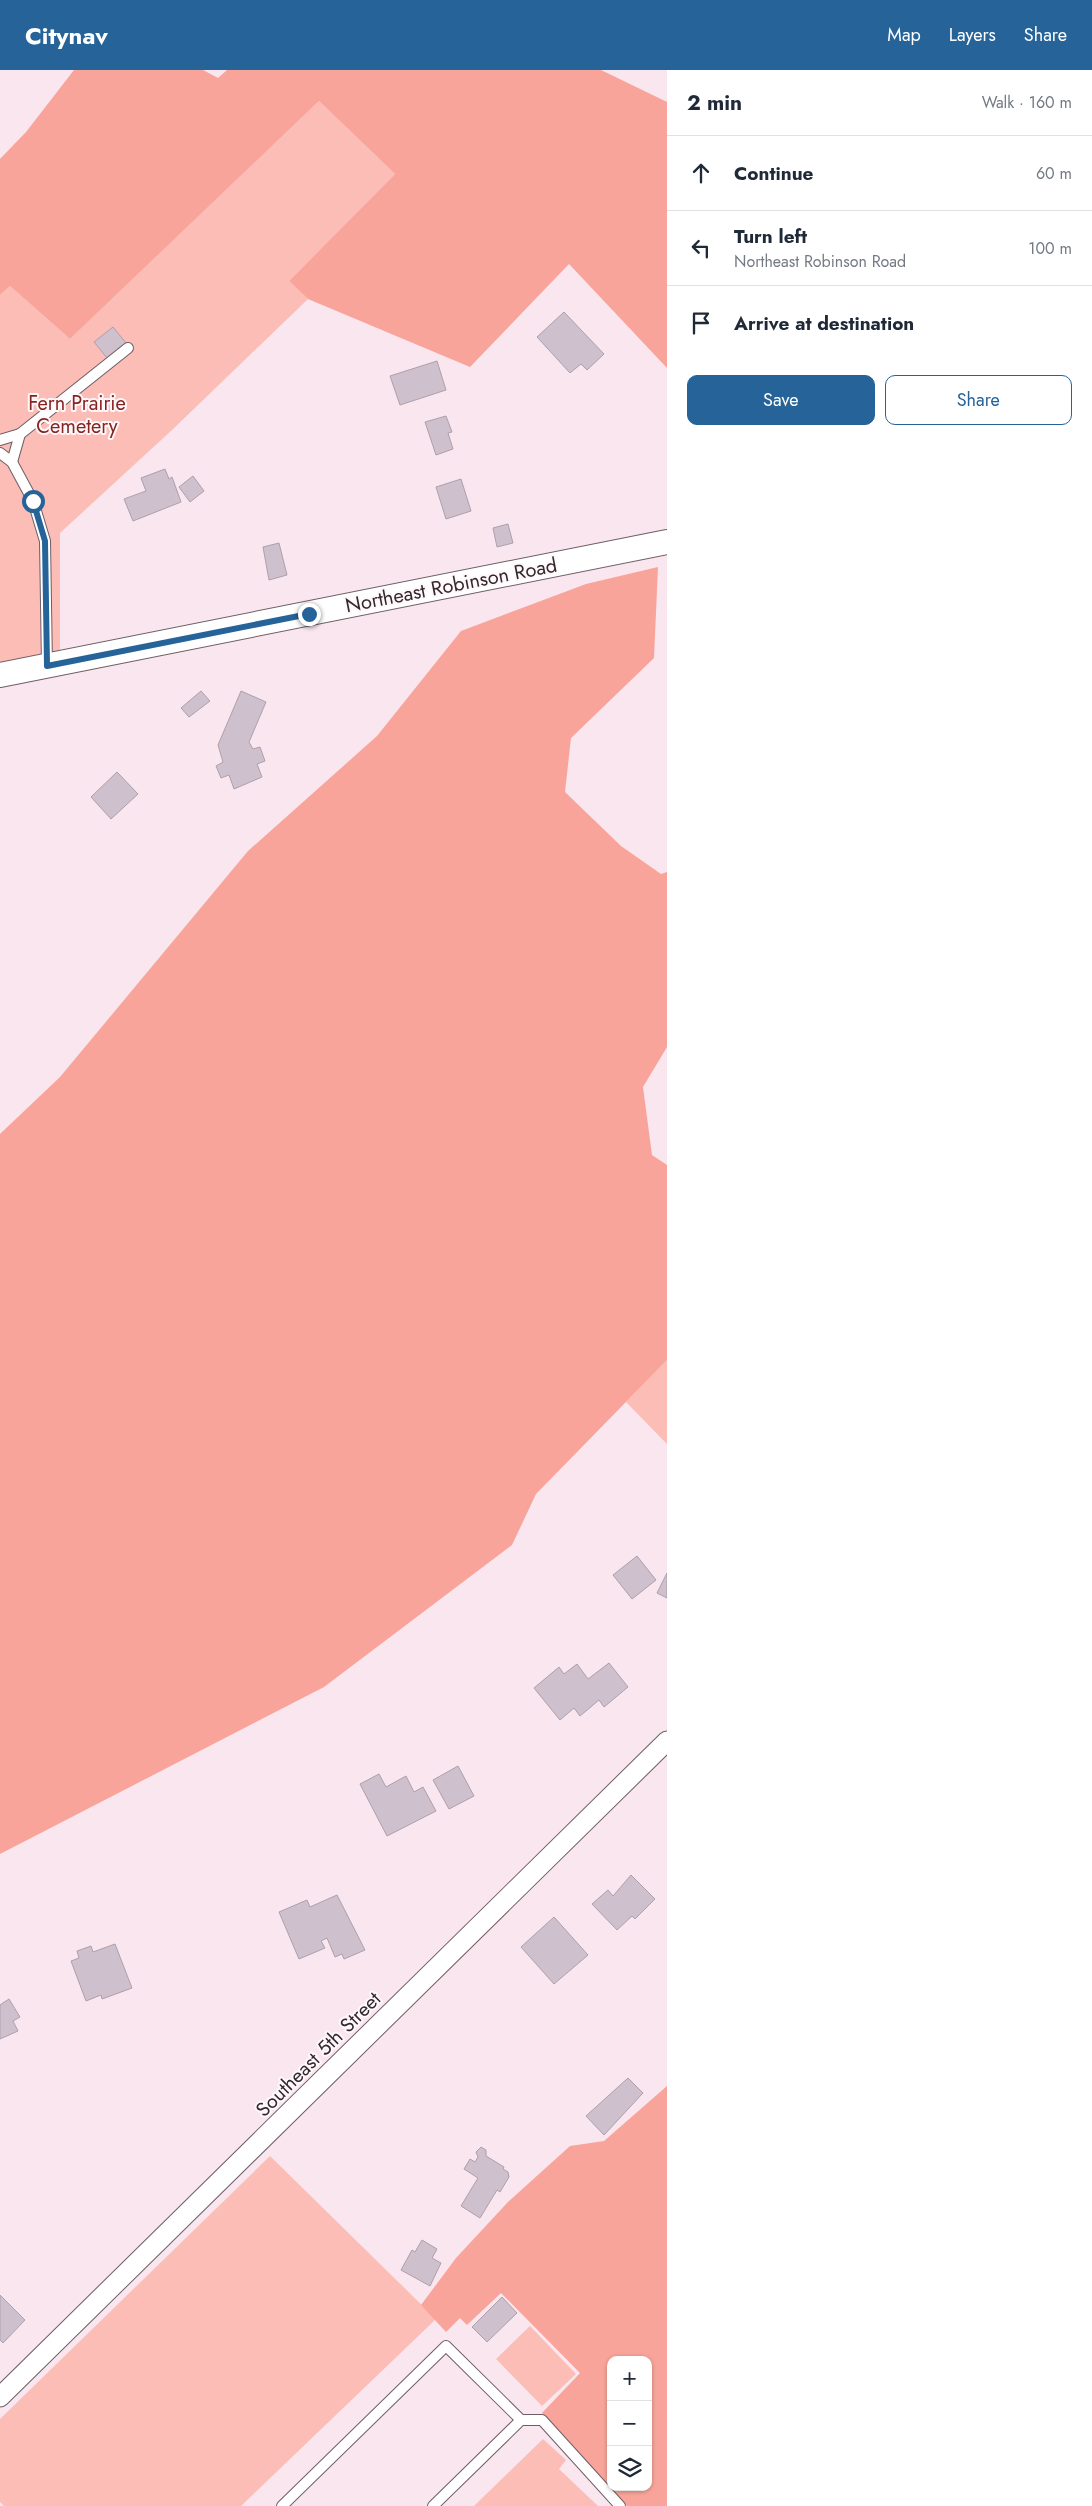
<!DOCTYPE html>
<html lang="en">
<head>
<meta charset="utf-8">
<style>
	body { margin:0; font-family:Jost,sans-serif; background:#f2f2f3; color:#1f2937 }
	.controls { position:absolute; right:15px; bottom:15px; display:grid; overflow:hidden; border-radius:10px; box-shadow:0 1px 4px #0004 }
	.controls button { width:45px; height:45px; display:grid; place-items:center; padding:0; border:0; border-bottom:1px solid #e0e1e3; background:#fff; color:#1f2937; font:25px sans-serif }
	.stop { position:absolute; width:15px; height:15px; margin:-11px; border:4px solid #256399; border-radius:50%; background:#fff }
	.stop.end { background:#256399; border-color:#fff; box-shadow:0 1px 5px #0008 }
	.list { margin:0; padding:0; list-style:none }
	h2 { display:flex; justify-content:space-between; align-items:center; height:65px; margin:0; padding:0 20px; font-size:21px }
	h2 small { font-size:16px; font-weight:400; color:#747a83 }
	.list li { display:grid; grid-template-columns:32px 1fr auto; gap:15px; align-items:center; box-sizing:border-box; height:75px; padding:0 20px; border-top:1px solid #e0e1e3 }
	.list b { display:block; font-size:19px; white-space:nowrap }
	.list p { margin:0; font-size:16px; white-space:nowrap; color:#747a83 }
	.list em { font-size:16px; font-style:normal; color:#747a83 }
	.actions { display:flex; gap:10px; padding:15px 20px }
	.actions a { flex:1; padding:11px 0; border:1px solid #256399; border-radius:10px; text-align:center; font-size:18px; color:#256399 }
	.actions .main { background:#256399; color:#fff }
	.icon { flex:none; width:28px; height:28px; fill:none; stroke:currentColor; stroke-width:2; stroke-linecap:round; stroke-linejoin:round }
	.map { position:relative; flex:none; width:667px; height:2436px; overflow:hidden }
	header { display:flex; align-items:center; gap:30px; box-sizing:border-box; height:70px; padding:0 25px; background:#256399; color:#fff }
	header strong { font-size:24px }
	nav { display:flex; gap:28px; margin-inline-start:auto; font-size:18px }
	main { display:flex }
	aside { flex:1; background:#fff }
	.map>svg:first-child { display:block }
	.green { fill:#fbbdb5 }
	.forest { fill:#f9a49a; fill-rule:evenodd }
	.building { fill:#cec0cd; stroke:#ad9fac }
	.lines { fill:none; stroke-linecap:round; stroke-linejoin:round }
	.service-casing { stroke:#6e5e66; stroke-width:12 }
	.minor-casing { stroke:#6e5e66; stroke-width:21 }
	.tertiary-casing { stroke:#6e5e66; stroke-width:26 }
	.service { stroke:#fff; stroke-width:10 }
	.minor { stroke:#fff; stroke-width:19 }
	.tertiary { stroke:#fff; stroke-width:24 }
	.route { stroke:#256399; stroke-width:6 }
	.labels { text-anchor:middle; stroke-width:4; stroke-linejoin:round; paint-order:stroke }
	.park-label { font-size:20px; fill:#852520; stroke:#fff7fa }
	.street-label { font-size:20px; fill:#31292d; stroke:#fff7fa }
</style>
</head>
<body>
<header>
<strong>Citynav</strong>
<nav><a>Map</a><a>Layers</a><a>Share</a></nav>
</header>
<main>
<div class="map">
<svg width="667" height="2436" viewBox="0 0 667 2436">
	<rect width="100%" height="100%" fill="#f9e6ef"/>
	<g class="green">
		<polygon points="319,31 395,104 289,211 308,229 173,359 60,463 60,587 0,596 0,225 10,216 70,269"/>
		<polygon points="667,1290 667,1374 626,1332"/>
		<polygon points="270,2086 436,2249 241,2436 4,2436 0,2432 0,2349"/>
		<polygon points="530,2256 576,2304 542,2336 496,2289"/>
		<polygon points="543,2369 566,2390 559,2399 598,2436 474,2436"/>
	</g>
	<g class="forest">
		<polygon points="74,0 203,0 218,8 227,0 601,0 667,32 667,298 569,194 470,297 308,229 289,211 395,104 319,31 70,269 10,216 0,225 0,89 26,62"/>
		<polygon points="658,497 654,588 571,668 565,722 621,776 661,804 667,802 667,977 643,1017 652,1085 667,1095 667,1290 536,1424 512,1475 324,1617 0,1784 0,1064 60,1007 248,781 377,666 461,561 586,514"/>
		<path d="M 667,2016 L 667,2436 L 627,2436 L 542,2343 L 580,2303 L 501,2223 L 467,2255 L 460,2248 L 446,2262 L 421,2235 L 456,2188 L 508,2132 L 570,2076 L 604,2071 ZM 611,2290 L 648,2290 L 648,2417 L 611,2417 Z"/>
	</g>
	<g class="building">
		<polygon points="564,242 604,284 587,300 581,294 570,303 537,267"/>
		<polygon points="113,257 126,273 107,288 94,272"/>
		<polygon points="437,291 446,320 400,335 390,306"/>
		<polygon points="446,346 452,362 448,363 453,379 436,385 425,352"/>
		<polygon points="165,399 169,409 172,407 181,432 133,451 124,429 146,421 141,408"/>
		<polygon points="193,406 204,421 190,432 179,417"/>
		<polygon points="461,409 471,441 446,449 436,417"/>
		<polygon points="508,454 513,473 497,477 493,458"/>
		<polygon points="279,473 287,505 269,510 263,477"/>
		<polygon points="201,621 210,631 189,647 181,638"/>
		<polygon points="241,621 266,632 249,672 253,679 260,677 265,691 257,694 262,707 234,719 229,705 221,708 216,696 223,692 218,675"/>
		<polygon points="117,702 138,724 111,749 91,727"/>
		<polygon points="637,1486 656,1510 632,1529 613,1505"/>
		<polygon points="667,1503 667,1528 657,1523"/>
		<polygon points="609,1593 628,1617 604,1637 599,1630 580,1646 574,1638 560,1650 534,1618 559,1597 564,1604 577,1594 588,1609"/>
		<polygon points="458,1696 474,1726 449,1739 433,1710"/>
		<polygon points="379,1704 386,1717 406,1706 414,1722 423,1717 436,1741 387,1766 360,1714"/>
		<polygon points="631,1805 655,1829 635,1849 632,1846 617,1860 592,1834 608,1820 613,1826"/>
		<polygon points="337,1825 365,1880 344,1889 342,1884 335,1887 327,1868 321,1871 325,1878 299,1889 279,1842 307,1830 310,1837"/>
		<polygon points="554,1847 588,1885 554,1914 521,1877"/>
		<polygon points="115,1874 132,1918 102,1929 101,1925 86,1931 71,1891 79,1888 77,1881 91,1876 93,1882"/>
		<polygon points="9,1929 20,1947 13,1951 18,1961 0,1969 0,1935"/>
		<polygon points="628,2008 643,2023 604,2065 586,2046"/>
		<polygon points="481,2077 486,2080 486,2086 504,2097 503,2099 508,2102 509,2107 500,2122 497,2120 480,2148 461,2136 478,2108 464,2099 470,2089 475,2092 478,2087 476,2082"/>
		<polygon points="422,2170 437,2179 432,2188 441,2193 430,2216 401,2200 412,2180 415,2182"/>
		<polygon points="0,2225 25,2250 3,2273 0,2270"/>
		<polygon points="502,2227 517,2243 487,2272 472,2257"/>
	</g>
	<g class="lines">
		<g class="service-casing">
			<g id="service">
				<polyline points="0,370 20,364"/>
				<polyline points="0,383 12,392 33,431 45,471 47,596"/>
				<polyline points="12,392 20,364 128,278"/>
				<polyline points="282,2436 446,2276 521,2350"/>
				<polyline points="433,2436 521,2350 542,2350 620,2436"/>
			</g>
		</g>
		<g class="minor-casing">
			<polyline id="minor" points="0,2327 667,1671"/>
		</g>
		<g class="tertiary-casing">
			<polyline id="tertiary" points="0,605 667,472"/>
		</g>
		<use href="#service" class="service"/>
		<use href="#minor" class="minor"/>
		<use href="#tertiary" class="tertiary"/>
	</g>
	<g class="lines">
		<polyline class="route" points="33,431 45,471 47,596 309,544"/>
	</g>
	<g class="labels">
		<g class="park-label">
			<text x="77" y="340">Fern Prairie<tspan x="77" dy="23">Cemetery</tspan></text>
		</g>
		<g class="street-label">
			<text transform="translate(451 515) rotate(-11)" y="7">Northeast Robinson Road</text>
			<text transform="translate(318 1984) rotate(-45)" y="7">Southeast 5th Street</text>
		</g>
	</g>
</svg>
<div class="controls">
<button>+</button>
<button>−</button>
<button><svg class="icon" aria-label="layers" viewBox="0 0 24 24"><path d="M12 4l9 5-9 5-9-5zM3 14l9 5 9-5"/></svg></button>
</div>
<div class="stop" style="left:33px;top:431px"></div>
<div class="stop end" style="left:309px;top:544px"></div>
</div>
<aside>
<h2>2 min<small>Walk · 160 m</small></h2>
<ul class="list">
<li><svg class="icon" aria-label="ahead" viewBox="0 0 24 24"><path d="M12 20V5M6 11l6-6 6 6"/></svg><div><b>Continue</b></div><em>60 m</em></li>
<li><svg class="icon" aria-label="left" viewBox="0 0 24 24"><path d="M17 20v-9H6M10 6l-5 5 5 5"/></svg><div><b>Turn left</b><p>Northeast Robinson Road</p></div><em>100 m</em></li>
<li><svg class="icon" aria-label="arrive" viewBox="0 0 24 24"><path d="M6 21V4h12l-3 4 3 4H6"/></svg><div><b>Arrive at destination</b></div></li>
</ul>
<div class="actions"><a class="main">Save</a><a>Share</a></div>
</aside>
</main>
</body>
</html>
